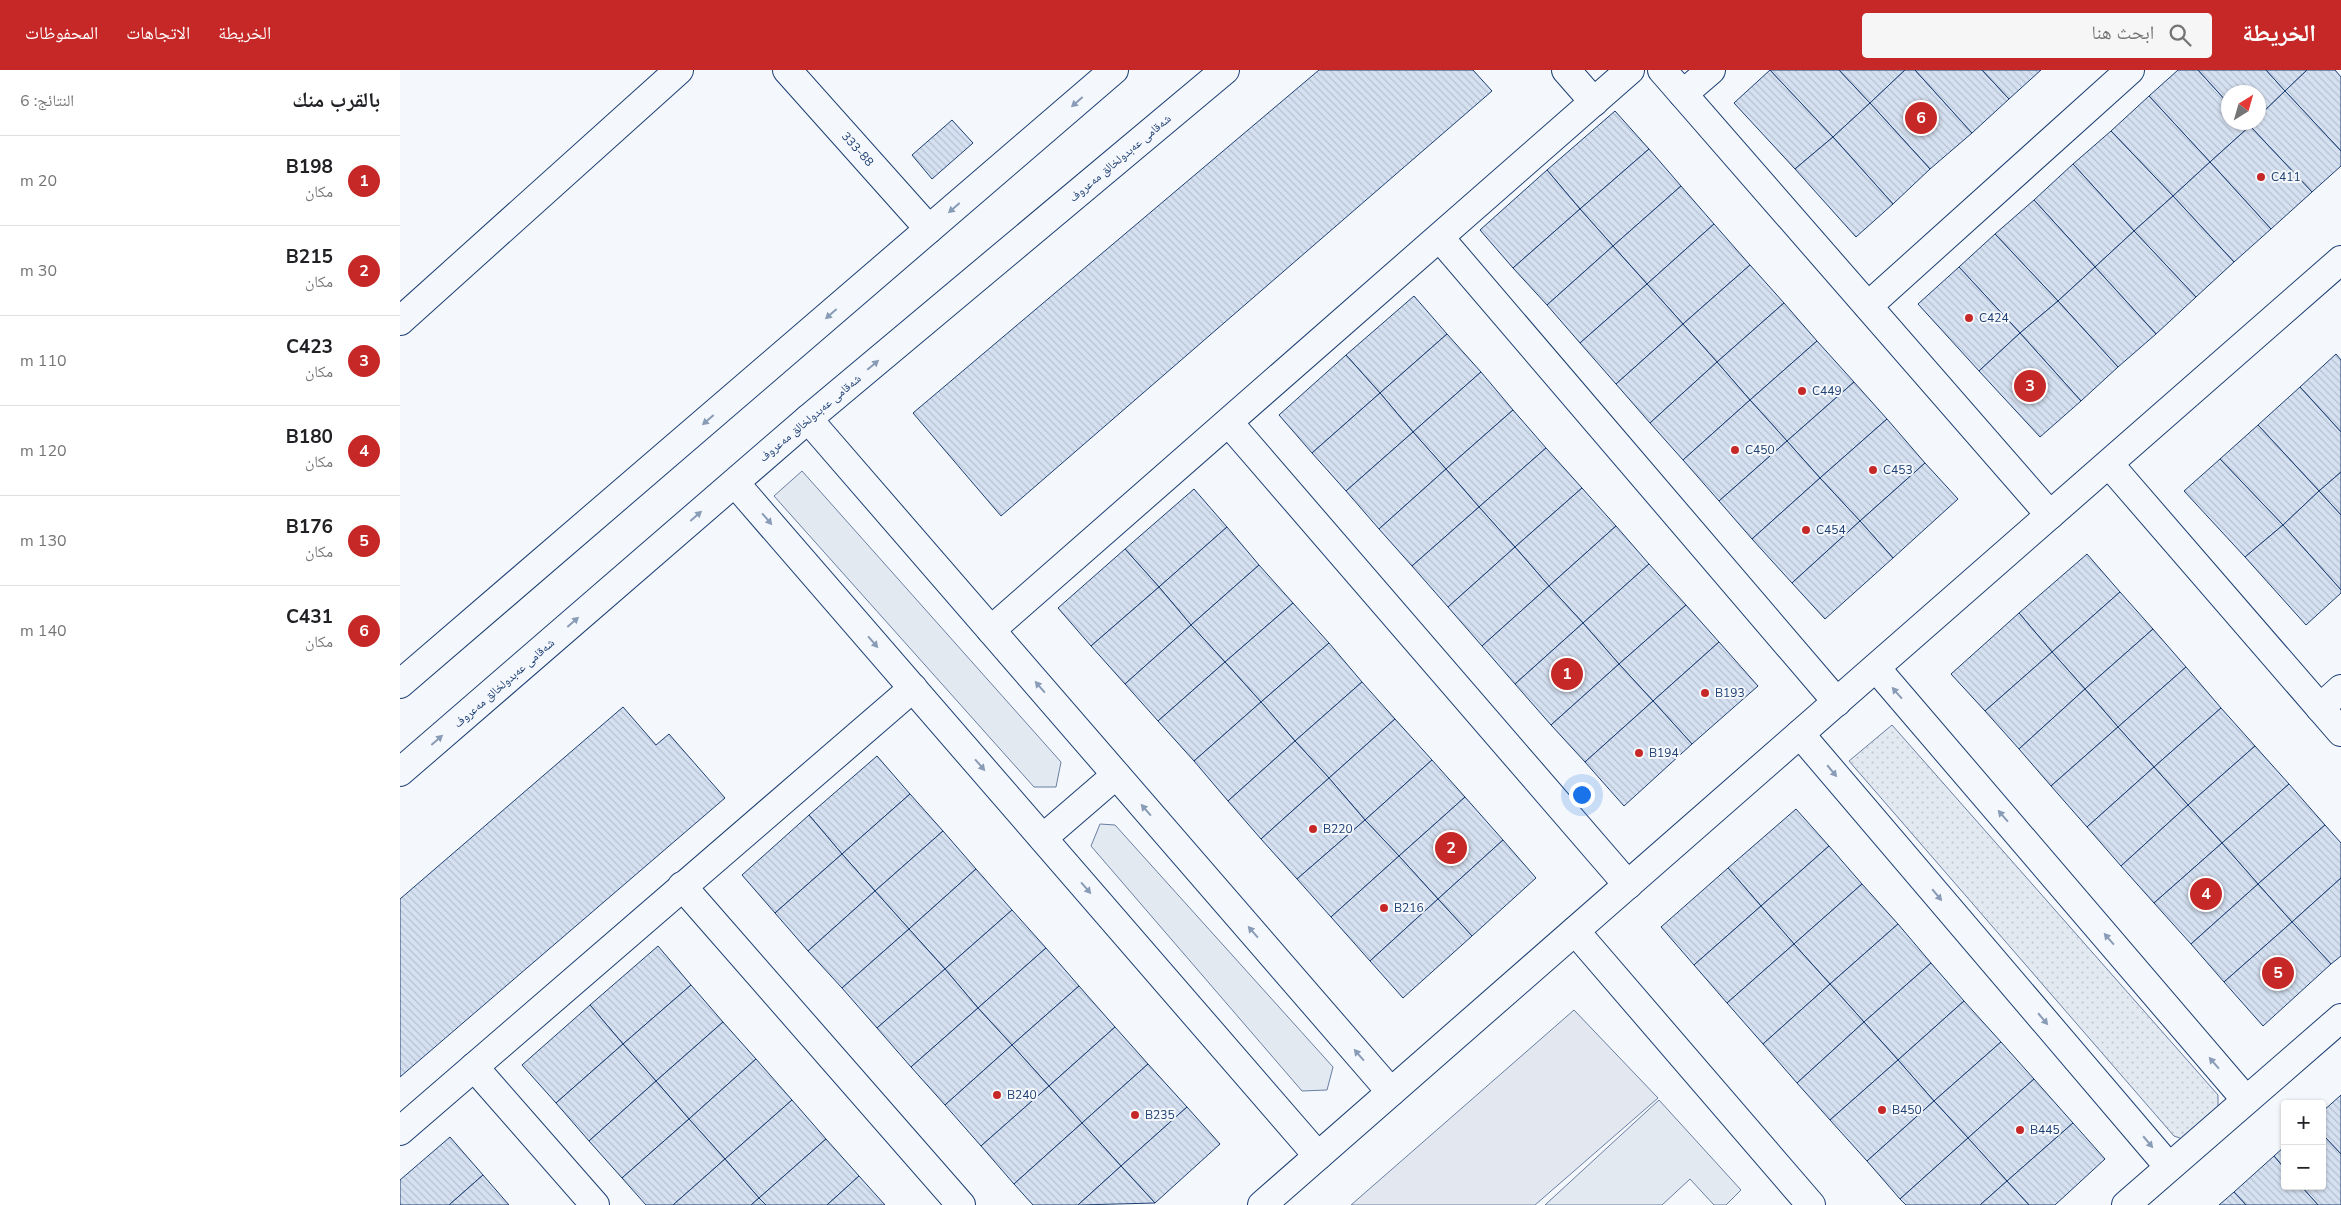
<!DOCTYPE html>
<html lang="ar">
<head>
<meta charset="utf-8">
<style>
	body { margin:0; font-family:"Nunito Sans","Noto Naskh Arabic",sans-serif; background:#f6f6f6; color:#202124; direction:rtl }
	.controls { position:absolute; right:15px; bottom:15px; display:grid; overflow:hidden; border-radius:5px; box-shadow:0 1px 4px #0004 }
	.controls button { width:45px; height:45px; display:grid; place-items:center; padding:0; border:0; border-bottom:1px solid #e0e0e0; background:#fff; color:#202124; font:25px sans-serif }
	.compass { position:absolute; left:1821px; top:15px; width:45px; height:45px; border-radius:50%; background:#fff; box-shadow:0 1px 4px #0004; rotate:37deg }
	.you { position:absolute; left:1181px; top:724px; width:18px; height:18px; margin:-12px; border:4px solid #fff; border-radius:50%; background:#1a73e8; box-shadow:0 0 0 8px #1a73e833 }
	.badge { display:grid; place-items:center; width:32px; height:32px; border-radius:50%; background:#c62828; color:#fff; font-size:16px; font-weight:700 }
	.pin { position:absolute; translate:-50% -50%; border:2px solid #fff; box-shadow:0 1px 5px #0006 }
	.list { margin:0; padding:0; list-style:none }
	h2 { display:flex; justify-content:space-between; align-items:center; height:65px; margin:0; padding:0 20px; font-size:21px }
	h2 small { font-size:16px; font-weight:400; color:#757577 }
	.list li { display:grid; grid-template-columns:32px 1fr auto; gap:15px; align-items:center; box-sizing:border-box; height:90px; padding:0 20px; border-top:1px solid #e0e0e0 }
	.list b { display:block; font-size:19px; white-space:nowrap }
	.list p { margin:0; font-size:16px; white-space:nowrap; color:#757577 }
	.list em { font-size:16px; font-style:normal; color:#757577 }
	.icon { flex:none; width:28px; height:28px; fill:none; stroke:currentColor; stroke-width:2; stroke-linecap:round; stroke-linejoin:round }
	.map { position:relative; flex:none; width:1941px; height:1135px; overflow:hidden; direction:ltr }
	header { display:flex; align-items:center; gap:30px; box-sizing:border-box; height:70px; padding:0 25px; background:#c62828; color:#fff }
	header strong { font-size:24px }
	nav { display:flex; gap:28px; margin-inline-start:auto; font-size:18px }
	.search { width:350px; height:45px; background:#f6f6f6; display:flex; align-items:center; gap:12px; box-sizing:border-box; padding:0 18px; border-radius:5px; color:#757577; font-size:19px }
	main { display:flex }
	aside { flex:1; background:#fff }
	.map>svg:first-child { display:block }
	.green { fill:#e3e9f0; stroke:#687fa3 }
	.garden { fill:url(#garden-dots); stroke:#687fa3 }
	.parking { fill:#e3e8f0; stroke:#687fa3 }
	.building { fill:url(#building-back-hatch); stroke:#1d3f73 }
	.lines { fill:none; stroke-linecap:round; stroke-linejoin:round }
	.minor-casing { stroke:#1d3f73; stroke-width:30 }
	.secondary-casing { stroke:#1d3f73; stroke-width:30 }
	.minor { stroke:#f4f7fb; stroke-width:28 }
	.secondary { stroke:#f4f7fb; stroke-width:28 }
	.oneway { fill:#889bb7 }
	.poi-dot { fill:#c62828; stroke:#f4f7fb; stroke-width:2 }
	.labels { text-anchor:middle; stroke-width:4; stroke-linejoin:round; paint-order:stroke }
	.street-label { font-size:12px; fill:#1d3f73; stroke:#f4f7fb }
	.poi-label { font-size:12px; fill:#1d3f73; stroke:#f4f7fb; text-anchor:start }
</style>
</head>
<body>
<header>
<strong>الخريطة</strong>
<div class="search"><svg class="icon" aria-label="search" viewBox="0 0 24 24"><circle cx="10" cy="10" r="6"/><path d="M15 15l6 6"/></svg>ابحث هنا</div>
<nav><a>الخريطة</a><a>الاتجاهات</a><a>المحفوظات</a></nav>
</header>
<main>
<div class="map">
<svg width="1941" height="1135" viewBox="0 0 1941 1135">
	<defs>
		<pattern id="garden-dots" width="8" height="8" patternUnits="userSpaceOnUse" patternTransform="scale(1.25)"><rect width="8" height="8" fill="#e3e9f0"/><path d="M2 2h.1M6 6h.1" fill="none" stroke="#c2c9d1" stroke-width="1.8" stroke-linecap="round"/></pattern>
		<pattern id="building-back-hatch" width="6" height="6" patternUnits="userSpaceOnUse" patternTransform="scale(1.25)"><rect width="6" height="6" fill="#d5e0f0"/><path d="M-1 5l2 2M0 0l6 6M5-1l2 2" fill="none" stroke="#b6c1d1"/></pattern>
	</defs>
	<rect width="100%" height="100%" fill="#f4f7fb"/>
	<g class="green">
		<polygon points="402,401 661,692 656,717 634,717 374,426"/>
		<polygon points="700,754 715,755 933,997 927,1020 902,1021 691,776"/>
		<polygon points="1259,1030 1341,1120 1326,1135 1314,1135 1290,1109 1262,1135 1145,1135"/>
	</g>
	<polygon class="garden" points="1492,655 1818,1025 1818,1040 1785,1070 1774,1066 1449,691"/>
	<polygon class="parking" points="1174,940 1258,1028 1135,1135 951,1135"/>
	<g class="building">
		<polygon points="919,0 1073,0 1092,21 601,446 513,343"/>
		<polygon points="1370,0 1433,67 1395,99 1334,33"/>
		<polygon points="1370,0 1439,0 1470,33 1433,67"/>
		<polygon points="1439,0 1505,0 1470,33"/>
		<polygon points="1505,0 1515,0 1572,63 1530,99 1470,33"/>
		<polygon points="1515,0 1582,0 1609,29 1572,63"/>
		<polygon points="1582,0 1641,0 1609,29"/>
		<polygon points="1778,0 1798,0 1828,33 1828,52 1847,52 1850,56 1810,92 1749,26"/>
		<polygon points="1798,0 1866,0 1885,21 1858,47 1858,22 1828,22 1828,33"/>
		<polygon points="1866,0 1907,0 1885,21"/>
		<polygon points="1907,0 1935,0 1941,7 1941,81 1885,21"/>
		<polygon points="1885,21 1941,81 1941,96 1912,122 1850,56 1853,52 1858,52 1858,47"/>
		<polygon points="1749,26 1810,92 1773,126 1711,61"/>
		<polygon points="1470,33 1530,99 1493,134 1433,67"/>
		<polygon points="1215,41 1249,79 1180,139 1147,100"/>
		<polygon points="552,50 573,73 532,109 512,85"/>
		<polygon points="1850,56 1912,122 1871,159 1810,92"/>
		<polygon points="1711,61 1773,126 1734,161 1673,94"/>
		<polygon points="1433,67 1493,134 1456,167 1395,99"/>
		<polygon points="1249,79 1281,116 1213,176 1180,139"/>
		<polygon points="1810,92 1871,159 1834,192 1773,126"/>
		<polygon points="1673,94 1734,161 1695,197 1634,130"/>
		<polygon points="1147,100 1180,139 1113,198 1080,160"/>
		<polygon points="1281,116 1314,154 1247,214 1213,176"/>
		<polygon points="1773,126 1834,192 1796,227 1734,161"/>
		<polygon points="1634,130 1695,197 1658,231 1595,164"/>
		<polygon points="1180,139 1213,176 1147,235 1113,198"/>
		<polygon points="1314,154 1350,195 1283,254 1247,214"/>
		<polygon points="1734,161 1796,227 1756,264 1695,197"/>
		<polygon points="1595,164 1658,231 1620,263 1559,197"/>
		<polygon points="1213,176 1247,214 1180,273 1147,235"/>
		<polygon points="1350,195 1384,233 1317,292 1283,254"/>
		<polygon points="1559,197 1620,263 1579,301 1518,234"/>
		<polygon points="1695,197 1756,264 1718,297 1658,231"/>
		<polygon points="1247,214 1283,254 1216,314 1180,273"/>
		<polygon points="1014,226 1047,264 980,323 946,285"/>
		<polygon points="1658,231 1718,297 1681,331 1620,263"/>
		<polygon points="1384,233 1417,271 1350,330 1317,292"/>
		<polygon points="1283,254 1317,292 1250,353 1216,314"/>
		<polygon points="1620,263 1681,331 1640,367 1579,301"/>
		<polygon points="1047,264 1081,302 1013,362 980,323"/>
		<polygon points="1417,271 1454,312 1387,371 1350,330"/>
		<polygon points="1936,284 1941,290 1941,362 1900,317"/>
		<polygon points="946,285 980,323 912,383 879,345"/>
		<polygon points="1317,292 1350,330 1283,390 1250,353"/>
		<polygon points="1081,302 1113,340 1046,399 1013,362"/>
		<polygon points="1454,312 1487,349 1420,408 1387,371"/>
		<polygon points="1900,317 1941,362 1941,402 1919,421 1858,355"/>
		<polygon points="980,323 1013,362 946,421 912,383"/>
		<polygon points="1350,330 1387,371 1319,431 1283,390"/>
		<polygon points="1113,340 1146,378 1079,437 1046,399"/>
		<polygon points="1487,349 1525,393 1460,451 1420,408"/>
		<polygon points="1858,355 1919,421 1883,455 1820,389"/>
		<polygon points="1013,362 1046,399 979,459 946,421"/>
		<polygon points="1387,371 1420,408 1352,469 1319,431"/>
		<polygon points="1146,378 1182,418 1115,477 1079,437"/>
		<polygon points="1820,389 1883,455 1845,487 1784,421"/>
		<polygon points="1525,393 1558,429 1493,488 1460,451"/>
		<polygon points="1046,399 1079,437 1012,496 979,459"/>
		<polygon points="1941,402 1941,445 1919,421"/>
		<polygon points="1420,408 1460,451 1392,513 1352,469"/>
		<polygon points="1182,418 1216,456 1149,516 1115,477"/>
		<polygon points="794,419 827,457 759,517 725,479"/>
		<polygon points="1919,421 1941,445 1941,520 1883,455"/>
		<polygon points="1079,437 1115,477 1048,537 1012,496"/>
		<polygon points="1460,451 1493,488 1425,549 1392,513"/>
		<polygon points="1883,455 1941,520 1941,523 1906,555 1845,487"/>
		<polygon points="1216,456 1249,494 1183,553 1149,516"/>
		<polygon points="827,457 859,495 791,555 759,517"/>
		<polygon points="1115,477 1149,516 1082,576 1048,537"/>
		<polygon points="725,479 759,517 691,576 658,538"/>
		<polygon points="1687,484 1720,522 1652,582 1619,543"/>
		<polygon points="1249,494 1286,535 1219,594 1183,553"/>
		<polygon points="859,495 893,533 825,592 791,555"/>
		<polygon points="1149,516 1183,553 1115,614 1082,576"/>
		<polygon points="759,517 791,555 725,614 691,576"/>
		<polygon points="1720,522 1753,559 1685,619 1652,582"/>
		<polygon points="893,533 929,573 861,632 825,592"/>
		<polygon points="1286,535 1319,572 1253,631 1219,594"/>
		<polygon points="1619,543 1652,582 1585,641 1551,604"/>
		<polygon points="1183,553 1219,594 1151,655 1115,614"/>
		<polygon points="791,555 825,592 758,651 725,614"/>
		<polygon points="1753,559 1786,597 1718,657 1685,619"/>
		<polygon points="1319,572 1358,616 1292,674 1253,631"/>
		<polygon points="929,573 962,612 895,671 861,632"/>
		<polygon points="1652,582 1685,619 1619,679 1585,641"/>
		<polygon points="825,592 861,632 794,691 758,651"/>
		<polygon points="1219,594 1253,631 1185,692 1151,655"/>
		<polygon points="1786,597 1821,638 1754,697 1718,657"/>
		<polygon points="962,612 995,649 929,708 895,671"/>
		<polygon points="1685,619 1718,657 1651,716 1619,679"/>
		<polygon points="1253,631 1292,674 1224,736 1185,692"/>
		<polygon points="861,632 895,671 828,731 794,691"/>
		<polygon points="223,637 256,675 269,664 325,728 0,1007 0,829"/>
		<polygon points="1821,638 1855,676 1788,735 1754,697"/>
		<polygon points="995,649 1032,690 965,750 929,708"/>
		<polygon points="1718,657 1754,697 1687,757 1651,716"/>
		<polygon points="895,671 929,708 861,769 828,731"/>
		<polygon points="1855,676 1889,714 1822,773 1788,735"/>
		<polygon points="477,686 510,724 442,784 409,745"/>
		<polygon points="1032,690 1065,727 999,786 965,750"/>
		<polygon points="1754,697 1788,735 1721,796 1687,757"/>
		<polygon points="929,708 965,750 897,809 861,769"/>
		<polygon points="1889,714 1925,755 1858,814 1822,773"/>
		<polygon points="510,724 543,761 475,821 442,784"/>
		<polygon points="1065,727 1103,770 1038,829 999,786"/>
		<polygon points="1788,735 1822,773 1754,833 1721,796"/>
		<polygon points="1396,739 1429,776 1361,836 1328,798"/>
		<polygon points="409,745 442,784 375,843 342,805"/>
		<polygon points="965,750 999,786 931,847 897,809"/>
		<polygon points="1925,755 1941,773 1941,808 1892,852 1858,814"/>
		<polygon points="543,761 576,799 509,859 475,821"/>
		<polygon points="1103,770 1136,808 1072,866 1038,829"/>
		<polygon points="1822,773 1858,814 1791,874 1754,833"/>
		<polygon points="1429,776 1462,814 1394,874 1361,836"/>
		<polygon points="442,784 475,821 408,881 375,843"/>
		<polygon points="999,786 1038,829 970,891 931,847"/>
		<polygon points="1328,798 1361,836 1294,895 1261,857"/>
		<polygon points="576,799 612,840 545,899 509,859"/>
		<polygon points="1941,808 1941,886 1931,894 1892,852"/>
		<polygon points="1462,814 1498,854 1430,914 1394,874"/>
		<polygon points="1858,814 1892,852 1824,912 1791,874"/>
		<polygon points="475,821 509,859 442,918 408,881"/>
		<polygon points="1038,829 1072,866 1003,928 970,891"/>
		<polygon points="1361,836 1394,874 1327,933 1294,895"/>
		<polygon points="612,840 646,878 578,938 545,899"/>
		<polygon points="1892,852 1931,894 1863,956 1824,912"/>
		<polygon points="1498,854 1531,893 1464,952 1430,914"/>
		<polygon points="509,859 545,899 477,958 442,918"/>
		<polygon points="1394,874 1430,914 1363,974 1327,933"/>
		<polygon points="258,876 291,915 223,974 190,935"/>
		<polygon points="646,878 679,916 612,975 578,938"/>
		<polygon points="1531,893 1564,931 1498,990 1464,952"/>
		<polygon points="545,899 578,938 511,997 477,958"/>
		<polygon points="1430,914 1464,952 1397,1013 1363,974"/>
		<polygon points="291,915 323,952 256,1011 223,974"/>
		<polygon points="679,916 715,957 649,1016 612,975"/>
		<polygon points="1564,931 1601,972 1534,1031 1498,990"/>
		<polygon points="190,935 223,974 156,1033 122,995"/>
		<polygon points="578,938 612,975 545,1035 511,997"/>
		<polygon points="323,952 356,989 289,1049 256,1011"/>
		<polygon points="1464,952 1498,990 1430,1050 1397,1013"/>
		<polygon points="715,957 748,994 682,1053 649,1016"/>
		<polygon points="1601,972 1634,1009 1568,1068 1534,1031"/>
		<polygon points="223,974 256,1011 189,1071 156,1033"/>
		<polygon points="612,975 649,1016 581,1076 545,1035"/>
		<polygon points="356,989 392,1030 325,1089 289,1049"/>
		<polygon points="1498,990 1534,1031 1467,1091 1430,1050"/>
		<polygon points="748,994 787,1037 721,1096 682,1053"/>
		<polygon points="1634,1009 1673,1053 1607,1111 1568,1068"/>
		<polygon points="256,1011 289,1049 222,1108 189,1071"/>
		<polygon points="649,1016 682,1053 614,1114 581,1076"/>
		<polygon points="1941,1025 1941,1084 1922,1064 1922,1042"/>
		<polygon points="392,1030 426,1069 359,1128 325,1089"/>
		<polygon points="1534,1031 1568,1068 1500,1129 1467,1091"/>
		<polygon points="787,1037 820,1074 755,1133 721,1096"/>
		<polygon points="289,1049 325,1089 273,1135 246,1135 222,1108"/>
		<polygon points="682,1053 721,1096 678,1135 633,1135 614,1114"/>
		<polygon points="1673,1053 1705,1089 1655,1135 1629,1135 1607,1111"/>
		<polygon points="1922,1064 1941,1084 1941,1135 1918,1135 1901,1116 1922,1116"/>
		<polygon points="50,1067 83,1105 49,1135 0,1135 0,1110"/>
		<polygon points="1568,1068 1607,1111 1580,1135 1506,1135 1500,1129"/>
		<polygon points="426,1069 459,1106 427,1135 366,1135 359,1128"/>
		<polygon points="1885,1076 1885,1099 1874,1086"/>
		<polygon points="1874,1086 1885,1099 1885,1116 1901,1116 1918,1135 1846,1135 1834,1122"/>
		<polygon points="325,1089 359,1128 351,1135 273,1135"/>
		<polygon points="721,1096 755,1133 678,1135"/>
		<polygon points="83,1105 109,1135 49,1135"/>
		<polygon points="459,1106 485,1135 427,1135"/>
		<polygon points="1607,1111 1629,1135 1580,1135"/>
		<polygon points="1834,1122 1846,1135 1819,1135"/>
		<polygon points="359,1128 366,1135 351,1135"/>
	</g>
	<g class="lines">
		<g class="minor-casing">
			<g id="minor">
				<path id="s1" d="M 387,0 L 529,159"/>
				<polyline points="1166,0 1194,32"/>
				<polyline points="1262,0 1650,445"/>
				<polyline points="1283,24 1311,0"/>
				<polyline points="1040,168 1437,632"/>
				<polyline points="1468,236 1730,0"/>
				<polyline points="0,251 279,0"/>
				<polyline points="408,349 991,1022"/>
				<polyline points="829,353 1228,815"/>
				<polyline points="1709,394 1941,662"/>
				<polyline points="335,413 918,1086"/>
				<polyline points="591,560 1230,0"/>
				<polyline points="1476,598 1846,1030"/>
				<polyline points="1920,638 1941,619"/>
				<polyline points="1400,664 1769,1097"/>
				<polyline points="643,768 716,705"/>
				<polyline points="282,816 561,1135"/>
				<polyline points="1175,861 1411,1135"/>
				<polyline points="74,997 195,1135"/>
				<polyline points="0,1061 513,618"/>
				<polyline points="862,1135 1941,190"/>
				<polyline points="1726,1135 1941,948"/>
			</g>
		</g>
		<g class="secondary-casing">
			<g id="secondary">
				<polyline points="0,614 714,0"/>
				<polyline points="0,702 408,349 825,0"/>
			</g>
		</g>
		<use href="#minor" class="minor"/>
		<use href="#secondary" class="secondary"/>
	</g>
	<defs><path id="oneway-solid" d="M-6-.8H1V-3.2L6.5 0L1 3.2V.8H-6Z" transform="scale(1.25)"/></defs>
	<g class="oneway">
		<use href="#oneway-solid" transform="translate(677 32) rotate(139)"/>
		<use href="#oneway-solid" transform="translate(554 138) rotate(139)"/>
		<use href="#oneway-solid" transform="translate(431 244) rotate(139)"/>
		<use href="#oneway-solid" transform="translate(473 295) rotate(-40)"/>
		<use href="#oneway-solid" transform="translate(308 350) rotate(139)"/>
		<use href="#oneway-solid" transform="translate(296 446) rotate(-41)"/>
		<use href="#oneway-solid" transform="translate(367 449) rotate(49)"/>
		<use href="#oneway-solid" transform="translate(173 552) rotate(-41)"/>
		<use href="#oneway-solid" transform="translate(473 572) rotate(49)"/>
		<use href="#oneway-solid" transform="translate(640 617) rotate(-131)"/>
		<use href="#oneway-solid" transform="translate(1497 623) rotate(-131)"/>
		<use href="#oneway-solid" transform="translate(37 670) rotate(-41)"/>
		<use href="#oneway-solid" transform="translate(580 695) rotate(49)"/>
		<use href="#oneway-solid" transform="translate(1432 701) rotate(50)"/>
		<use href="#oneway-solid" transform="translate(746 740) rotate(-131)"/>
		<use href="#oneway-solid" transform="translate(1603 746) rotate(-131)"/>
		<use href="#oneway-solid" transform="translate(686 818) rotate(49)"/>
		<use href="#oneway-solid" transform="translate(1537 825) rotate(50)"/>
		<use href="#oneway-solid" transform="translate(853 862) rotate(-131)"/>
		<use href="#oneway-solid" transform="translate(1709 869) rotate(-131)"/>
		<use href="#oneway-solid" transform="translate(1643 949) rotate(50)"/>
		<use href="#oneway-solid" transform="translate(959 985) rotate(-131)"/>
		<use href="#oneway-solid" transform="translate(1814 993) rotate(-131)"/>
		<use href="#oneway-solid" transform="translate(1748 1072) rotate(50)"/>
	</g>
	<g class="poi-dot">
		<circle cx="1861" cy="107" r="5"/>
		<circle cx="1569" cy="248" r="5"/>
		<circle cx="1402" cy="321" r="5"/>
		<circle cx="1335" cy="380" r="5"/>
		<circle cx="1473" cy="400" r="5"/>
		<circle cx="1406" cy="460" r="5"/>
		<circle cx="1305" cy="623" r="5"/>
		<circle cx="1239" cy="683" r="5"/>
		<circle cx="913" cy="759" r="5"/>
		<circle cx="984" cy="838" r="5"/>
		<circle cx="597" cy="1025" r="5"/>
		<circle cx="1482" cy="1040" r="5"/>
		<circle cx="735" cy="1045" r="5"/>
		<circle cx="1620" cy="1060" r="5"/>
	</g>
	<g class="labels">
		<g class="street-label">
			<text dy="4" stroke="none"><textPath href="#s1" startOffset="106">333-88</textPath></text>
			<text transform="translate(720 88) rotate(-40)" y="4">شەقامی عەبدولخالق مەعروف</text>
			<text transform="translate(410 348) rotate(-40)" y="4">شەقامی عەبدولخالق مەعروف</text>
			<text transform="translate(104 613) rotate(-41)" y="4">شەقامی عەبدولخالق مەعروف</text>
		</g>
		<g class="poi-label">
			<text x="1871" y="111">C411</text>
			<text x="1579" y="252">C424</text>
			<text x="1412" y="325">C449</text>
			<text x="1345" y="384">C450</text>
			<text x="1483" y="404">C453</text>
			<text x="1416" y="464">C454</text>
			<text x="1315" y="627">B193</text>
			<text x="1249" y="687">B194</text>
			<text x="923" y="763">B220</text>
			<text x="994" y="842">B216</text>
			<text x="607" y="1029">B240</text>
			<text x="1492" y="1044">B450</text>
			<text x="745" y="1049">B235</text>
			<text x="1630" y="1064">B445</text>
		</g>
	</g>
</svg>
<div class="controls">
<button>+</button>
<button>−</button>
</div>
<svg class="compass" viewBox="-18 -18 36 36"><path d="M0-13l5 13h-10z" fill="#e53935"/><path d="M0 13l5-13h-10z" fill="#757577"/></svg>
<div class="you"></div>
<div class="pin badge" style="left:1167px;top:604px">1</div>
<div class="pin badge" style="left:1051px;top:778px">2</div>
<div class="pin badge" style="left:1630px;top:316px">3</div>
<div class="pin badge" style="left:1806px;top:824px">4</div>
<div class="pin badge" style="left:1878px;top:903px">5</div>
<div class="pin badge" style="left:1521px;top:48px">6</div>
</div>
<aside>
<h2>بالقرب منك<small>النتائج: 6</small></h2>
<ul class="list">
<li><span class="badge">1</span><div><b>B198</b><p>مكان</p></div><em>20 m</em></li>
<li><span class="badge">2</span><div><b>B215</b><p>مكان</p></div><em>30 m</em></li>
<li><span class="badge">3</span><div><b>C423</b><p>مكان</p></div><em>110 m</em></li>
<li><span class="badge">4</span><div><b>B180</b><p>مكان</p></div><em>120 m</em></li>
<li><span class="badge">5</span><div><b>B176</b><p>مكان</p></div><em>130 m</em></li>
<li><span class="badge">6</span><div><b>C431</b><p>مكان</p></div><em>140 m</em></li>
</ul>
</aside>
</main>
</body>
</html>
